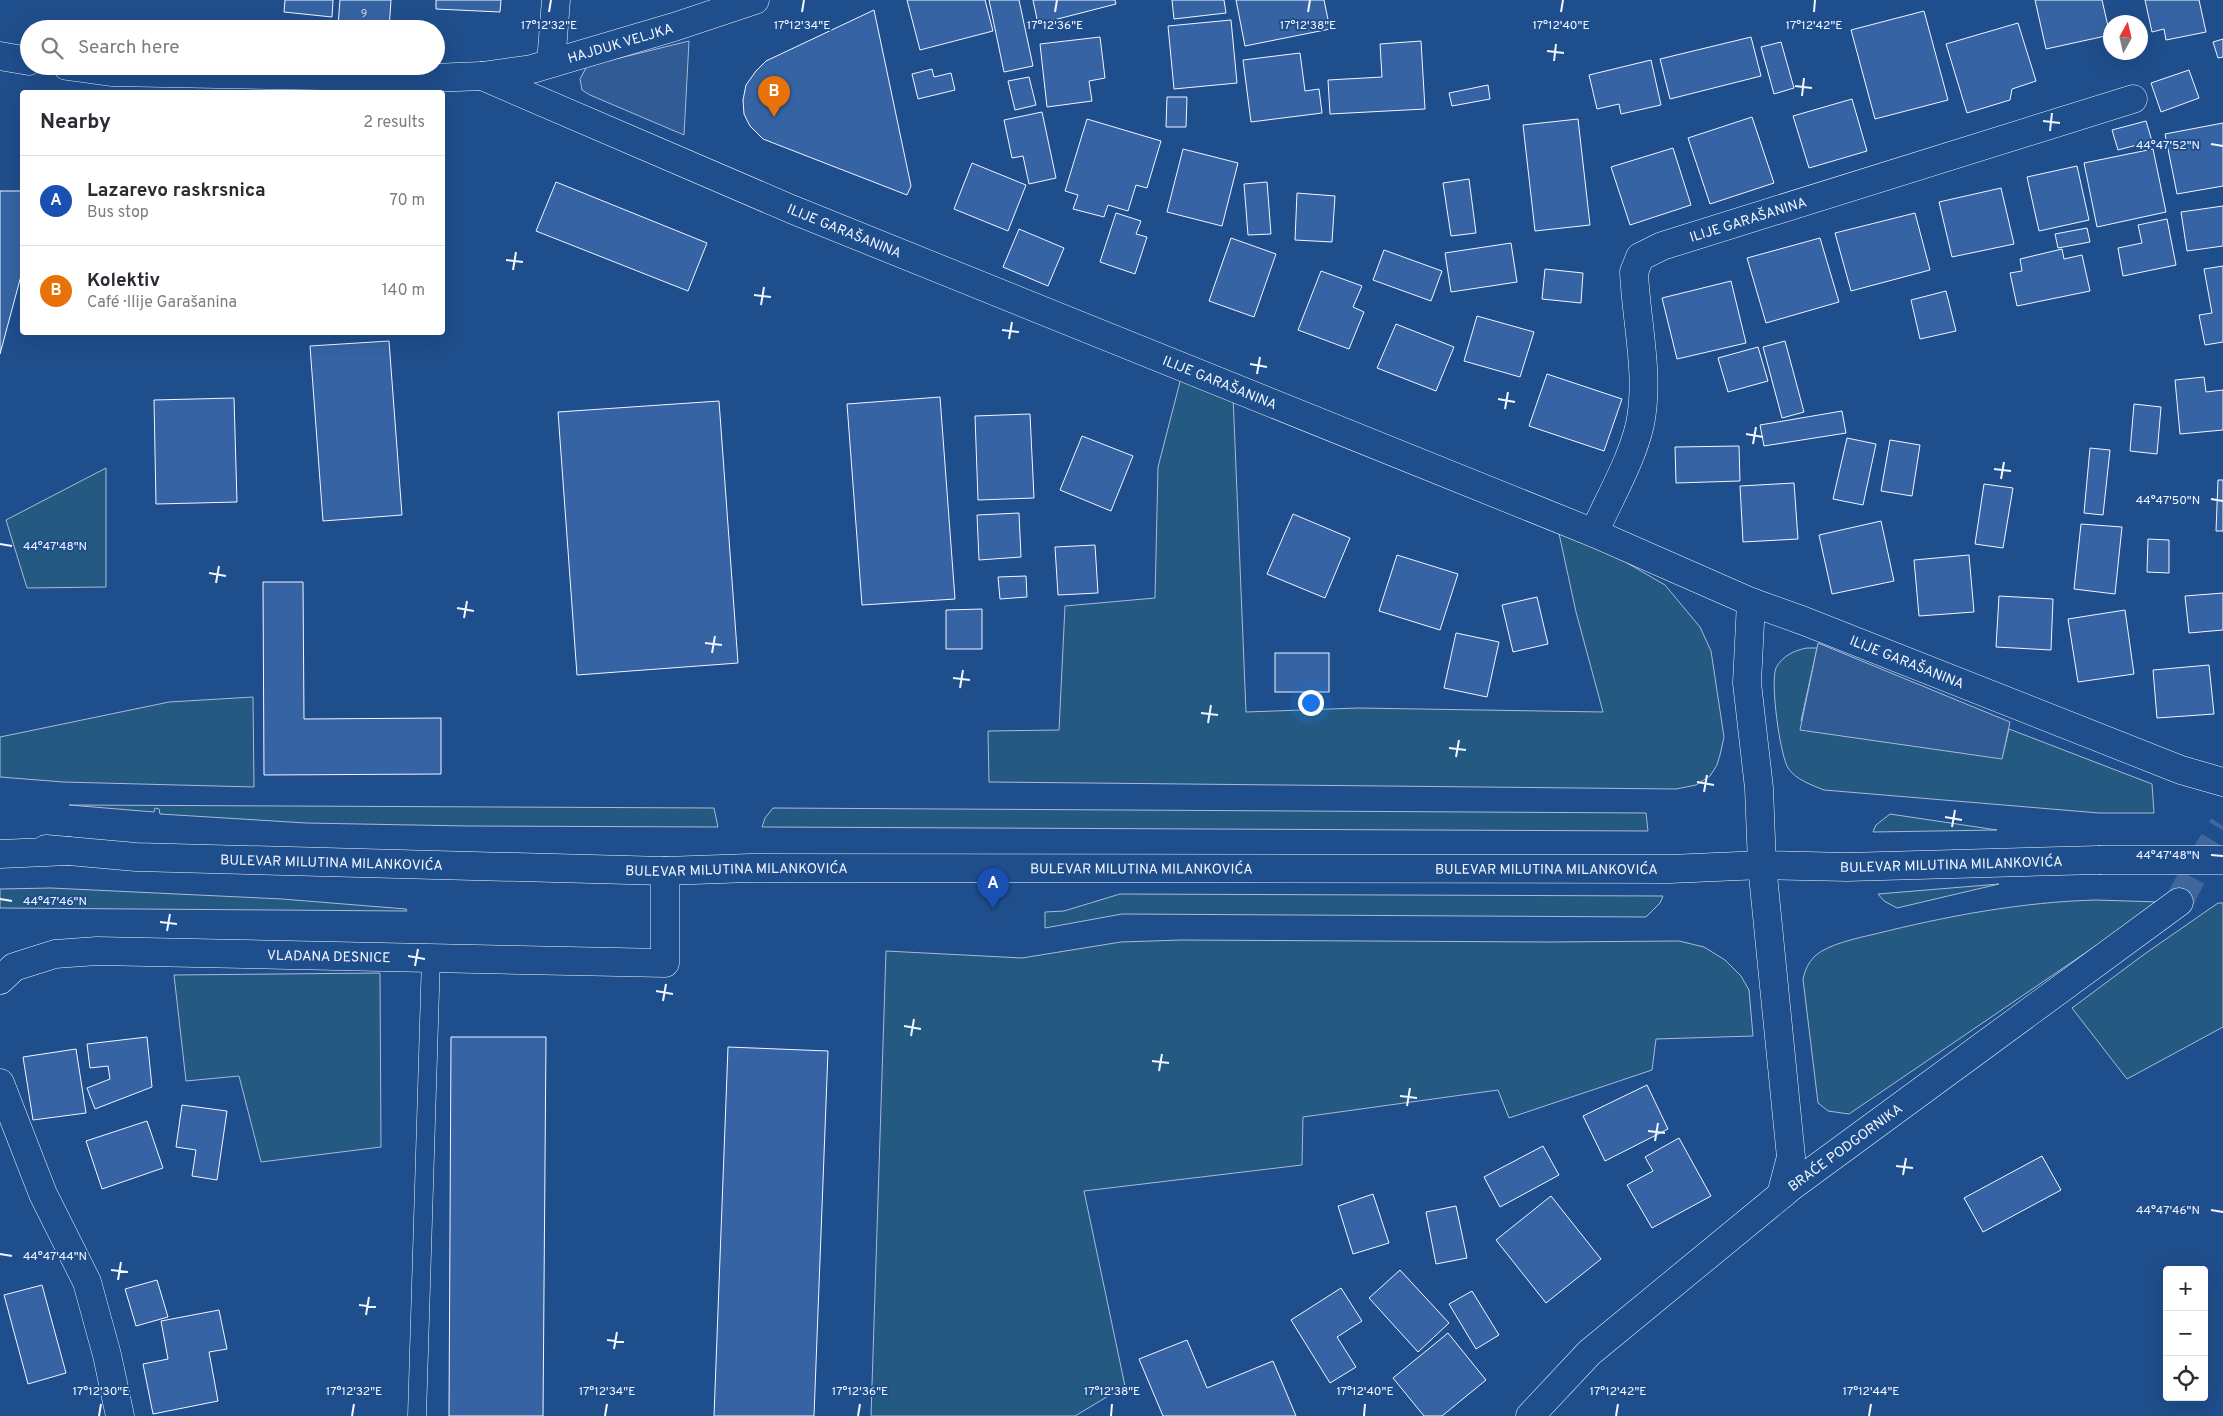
<!DOCTYPE html>
<html lang="en">
<head>
<meta charset="utf-8">
<style>
	body { margin:0; font-family:Overpass,sans-serif; background:#f2f2f3; color:#2b2b33 }
	.controls { position:absolute; right:15px; bottom:15px; display:grid; overflow:hidden; border-radius:5px; box-shadow:0 5px 20px #0002 }
	.controls button { width:45px; height:45px; display:grid; place-items:center; padding:0; border:0; border-bottom:1px solid #e1e1e2; background:#fff; color:#2b2b33; font:25px sans-serif }
	.compass { position:absolute; left:2103px; top:15px; width:45px; height:45px; border-radius:50%; background:#fff; box-shadow:0 5px 20px #0002; rotate:8deg }
	.you { position:absolute; left:1310px; top:702px; width:18px; height:18px; margin:-12px; border:4px solid #fff; border-radius:50%; background:#1a73e8; box-shadow:0 0 0 8px #1a73e833 }
	.badge { display:grid; place-items:center; width:32px; height:32px; border-radius:50%; background:#2563eb; color:#fff; font-size:16px; font-weight:700 }
	.pin { position:absolute; translate:-50% -41px; filter:drop-shadow(0 1px 2px #0008) }
	.pin::after { content:''; position:absolute; top:26px; width:18px; height:15px; background:inherit; clip-path:polygon(0 0,100% 0,50% 100%) }
	.list { margin:0; padding:0; list-style:none }
	h2 { display:flex; justify-content:space-between; align-items:center; height:65px; margin:0; padding:0 20px; font-size:21px }
	h2 small { font-size:16px; font-weight:400; color:#7c7c81 }
	.list li { display:grid; grid-template-columns:32px 1fr auto; gap:15px; align-items:center; box-sizing:border-box; height:90px; padding:0 20px; border-top:1px solid #e1e1e2 }
	.list b { display:block; font-size:19px; white-space:nowrap }
	.list p { margin:0; font-size:16px; white-space:nowrap; color:#7c7c81 }
	.list em { font-size:16px; font-style:normal; color:#7c7c81 }
	.icon { flex:none; width:28px; height:28px; fill:none; stroke:currentColor; stroke-width:2; stroke-linecap:round; stroke-linejoin:round }
	.map { position:relative; flex:none; width:2223px; height:1416px; overflow:hidden }
	.search { position:absolute; background:#fff; box-shadow:0 5px 20px #0002; left:20px; top:20px; width:425px; height:55px; display:flex; align-items:center; gap:12px; box-sizing:border-box; padding:0 18px; border-radius:28px; color:#7c7c81; font-size:19px }
	.panel { position:absolute; background:#fff; box-shadow:0 5px 20px #0002; left:20px; top:90px; width:425px; height:245px; border-radius:5px }
	.map>svg:first-child { display:block }
	.green { fill:#245a82; stroke:#a8bbd7 }
	.parking { fill:#305b95; stroke:#a8bbd7 }
	.building { fill:#3563a3; stroke:#f2f6ff }
	.lines { fill:none; stroke-linecap:round; stroke-linejoin:round }
	.minor-tunnel { stroke:#3f679d; stroke-width:28; stroke-dasharray:28 14; stroke-linecap:butt }
	.service-casing { stroke:#f2f6ff; stroke-width:19 }
	.minor-casing { stroke:#f2f6ff; stroke-width:29 }
	.tertiary-casing { stroke:#f2f6ff; stroke-width:29 }
	.primary-casing { stroke:#f2f6ff; stroke-width:29 }
	.service { stroke:#1f4e8c; stroke-width:18 }
	.minor { stroke:#1f4e8c; stroke-width:28 }
	.tertiary { stroke:#1f4e8c; stroke-width:28 }
	.primary { stroke:#1f4e8c; stroke-width:28 }
	.tertiary-bridge-casing { stroke:#f2f6ff; stroke-width:29; stroke-linecap:butt }
	.tertiary-bridge { stroke:#1f4e8c; stroke-width:28 }
	.ticks { fill:none; stroke:#f2f6ff; stroke-width:2 }
	.labels { text-anchor:middle; stroke-width:4; stroke-linejoin:round; paint-order:stroke }
	.number-label { font-size:11px; fill:#c3d1e8 }
	.street-label { font-size:14px; fill:#f2f6ff; stroke:#1f4e8c }
	.ticks-label { font-size:12px; text-anchor:middle; fill:#f2f6ff; stroke:#1f4e8c; stroke-width:4; stroke-linejoin:round; paint-order:stroke }
</style>
</head>
<body>
<div class="map">
<svg width="2223" height="1416" viewBox="0 0 2223 1416">
	<rect width="100%" height="100%" fill="#1f4e8c"/>
	<g class="green">
		<polygon points="1182,374 1233,395 1246,712 1358,708 1603,712 1576,612 1558,529 1610,553 1665,585 1700,627 1711,651 1724,737 1720,755 1717,765 1710,776 1696,785 1676,789 989,782 988,731 1059,730 1065,606 1155,598 1158,467"/>
		<polygon points="106,468 106,587 27,588 6,520"/>
		<path d="M 1807,648 L 1817,648 L 1801,721 L 2002,758 L 2009,729 L 2152,784 L 2154,813 L 2099,813 L 1824,790 C 1812,785 1796,780 1788,768 C 1780,755 1770,682 1776,668 C 1782,656 1795,650 1807,648 Z"/>
		<polygon points="253,697 254,787 63,782 0,777 0,737 169,702"/>
		<polygon points="69,805 714,808 718,827 467,826 306,823 160,814 159,809 155,808 154,812"/>
		<polygon points="773,808 1646,813 1648,831 762,827 765,818"/>
		<polygon points="1890,814 1997,830 1873,832 1876,825"/>
		<polygon points="1999,884 1897,908 1884,901 1878,894"/>
		<polygon points="51,888 282,899 406,909 407,911 0,908 0,889"/>
		<polygon points="1120,894 1663,896 1660,903 1646,917 1122,914 1045,928 1045,912 1064,911"/>
		<path d="M 2096,900 L 2160,902 L 1849,1114 L 1828,1111 L 1818,1103 L 1803,979 C 1805,970 1808,963 1815,956 C 1828,944 1858,938 1875,934 C 1947,916 2022,902 2096,900 Z"/>
		<polygon points="2218,903 2223,903 2223,1027 2127,1079 2072,1008 2146,953"/>
		<polygon points="1181,940 1548,942 1679,941 1704,947 1725,960 1741,976 1749,990 1753,1036 1656,1039 1652,1070 1509,1118 1498,1090 1303,1117 1302,1165 1084,1191 1125,1386 1075,1416 871,1416 886,951 1022,958 1121,942"/>
		<polygon points="380,973 381,1147 261,1162 239,1076 186,1081 174,975"/>
	</g>
	<g class="parking">
		<polygon points="689,41 684,135 590,95 582,90 580,79 587,66"/>
		<polygon points="1818,643 2010,722 2002,759 1800,730"/>
	</g>
	<g class="building">
		<polygon points="285,0 333,0 332,17 284,12"/>
		<polygon points="340,0 391,0 389,29 338,25"/>
		<polygon points="436,0 501,0 500,12 436,9"/>
		<polygon points="907,0 985,0 993,31 920,50"/>
		<polygon points="989,0 1019,0 1033,66 1004,72"/>
		<polygon points="1033,0 1115,0 1116,4 1038,24"/>
		<polygon points="1172,0 1224,0 1226,13 1174,19"/>
		<polygon points="1236,0 1324,0 1330,29 1245,46"/>
		<polygon points="2035,0 2102,0 2110,35 2046,49"/>
		<polygon points="2145,0 2199,0 2206,32 2166,40 2164,29 2152,32"/>
		<polygon points="874,10 911,186 907,195 763,139 750,126 744,114 743,100 746,85 756,71 766,61"/>
		<polygon points="1924,11 1948,100 1875,119 1851,30"/>
		<polygon points="1231,20 1237,83 1174,89 1168,26"/>
		<polygon points="2018,23 2036,81 2012,89 2010,100 1967,113 1946,44"/>
		<polygon points="1100,37 1105,78 1089,81 1092,101 1047,107 1040,44"/>
		<polygon points="1751,37 1761,76 1670,99 1660,59"/>
		<polygon points="2223,39 2223,57 2218,58 2213,42"/>
		<polygon points="1421,41 1425,109 1330,114 1328,80 1382,77 1380,44"/>
		<polygon points="1781,42 1794,88 1774,94 1761,47"/>
		<polygon points="1300,53 1305,91 1319,89 1322,113 1251,122 1243,60"/>
		<polygon points="1651,60 1661,105 1621,114 1619,104 1597,109 1589,75"/>
		<polygon points="932,69 934,77 951,73 955,90 918,99 912,74"/>
		<polygon points="2189,70 2199,98 2161,112 2151,83"/>
		<polygon points="1029,77 1036,105 1015,110 1008,81"/>
		<polygon points="1488,85 1490,99 1452,106 1449,93"/>
		<polygon points="1167,97 1187,97 1186,127 1166,127"/>
		<polygon points="1852,99 1867,151 1809,168 1793,116"/>
		<polygon points="1042,112 1056,178 1029,184 1023,156 1012,158 1004,120"/>
		<polygon points="1752,117 1774,183 1710,204 1688,138"/>
		<polygon points="1087,119 1161,141 1147,188 1136,185 1128,211 1108,205 1104,217 1073,209 1078,195 1065,191"/>
		<polygon points="1578,119 1590,225 1535,231 1523,125"/>
		<polygon points="2146,121 2152,141 2118,150 2112,130"/>
		<polygon points="2223,123 2223,186 2177,194 2165,134"/>
		<polygon points="1673,148 1691,205 1630,225 1611,167"/>
		<polygon points="1183,149 1238,163 1222,226 1167,212"/>
		<polygon points="2153,149 2166,212 2097,227 2084,163"/>
		<polygon points="972,163 1026,185 1008,231 954,209"/>
		<polygon points="2077,166 2089,220 2039,231 2027,177"/>
		<polygon points="1469,179 1476,233 1451,236 1443,183"/>
		<polygon points="556,182 707,243 688,291 536,231"/>
		<polygon points="1267,182 1271,234 1248,235 1244,184"/>
		<polygon points="2001,188 2014,244 1952,257 1939,202"/>
		<polygon points="0,191 22,191 22,272 0,354"/>
		<polygon points="1297,193 1335,196 1332,242 1295,240"/>
		<polygon points="2223,206 2223,246 2187,251 2181,212"/>
		<polygon points="1116,213 1141,221 1136,234 1147,237 1135,274 1100,262"/>
		<polygon points="1915,213 1930,270 1851,291 1835,233"/>
		<polygon points="2167,219 2176,265 2123,276 2118,248 2142,243 2138,225"/>
		<polygon points="2087,228 2090,242 2058,248 2055,234"/>
		<polygon points="1019,229 1064,248 1048,286 1003,267"/>
		<polygon points="1231,238 1276,254 1254,317 1209,301"/>
		<polygon points="1820,238 1839,302 1766,323 1747,258"/>
		<polygon points="1511,243 1517,282 1451,292 1445,253"/>
		<polygon points="2062,249 2064,259 2082,255 2090,291 2017,306 2010,273 2022,271 2020,259"/>
		<polygon points="1384,250 1442,271 1431,301 1373,280"/>
		<polygon points="2223,266 2223,342 2205,345 2199,315 2212,313 2204,269"/>
		<polygon points="1545,269 1583,273 1581,303 1542,299"/>
		<polygon points="1321,271 1362,286 1353,307 1364,312 1349,349 1298,330"/>
		<polygon points="1731,281 1746,343 1677,359 1662,298"/>
		<polygon points="1946,291 1956,331 1920,339 1911,300"/>
		<polygon points="1477,316 1534,332 1520,377 1464,361"/>
		<polygon points="1396,324 1454,347 1436,391 1377,368"/>
		<polygon points="389,341 402,515 323,521 310,346"/>
		<polygon points="1785,341 1804,412 1782,418 1763,347"/>
		<polygon points="1758,347 1768,381 1728,392 1718,358"/>
		<polygon points="1547,374 1622,399 1604,451 1529,426"/>
		<polygon points="2204,377 2206,392 2223,390 2223,430 2180,434 2175,380"/>
		<polygon points="940,397 955,599 862,605 847,404"/>
		<polygon points="234,398 237,502 156,504 154,400"/>
		<polygon points="719,401 738,663 577,675 558,412"/>
		<polygon points="2134,404 2161,407 2157,454 2130,451"/>
		<polygon points="1842,411 1846,433 1764,446 1760,425"/>
		<polygon points="1030,414 1034,498 978,500 975,416"/>
		<polygon points="1082,436 1133,456 1111,511 1060,490"/>
		<polygon points="1847,438 1876,444 1863,505 1833,499"/>
		<polygon points="1890,440 1920,445 1912,496 1881,491"/>
		<polygon points="1739,446 1740,481 1676,483 1675,447"/>
		<polygon points="2090,448 2110,450 2103,515 2084,513"/>
		<polygon points="2218,480 2223,480 2223,531 2216,531"/>
		<polygon points="1794,483 1798,539 1743,542 1740,486"/>
		<polygon points="1984,484 2013,488 2003,548 1975,544"/>
		<polygon points="1019,513 1021,557 979,560 977,515"/>
		<polygon points="1293,514 1350,538 1325,598 1267,574"/>
		<polygon points="1881,521 1894,581 1832,594 1819,535"/>
		<polygon points="2081,524 2122,527 2115,594 2074,589"/>
		<polygon points="2148,539 2169,540 2169,573 2147,572"/>
		<polygon points="1095,545 1098,593 1058,595 1055,547"/>
		<polygon points="1397,555 1458,574 1440,630 1379,611"/>
		<polygon points="1969,555 1974,612 1919,616 1914,560"/>
		<polygon points="1026,576 1027,597 1000,599 998,577"/>
		<polygon points="263,582 303,582 304,719 441,718 441,774 264,775"/>
		<polygon points="2223,593 2223,630 2189,633 2185,596"/>
		<polygon points="1999,596 2053,599 2051,650 1996,647"/>
		<polygon points="1537,597 1548,644 1513,652 1502,605"/>
		<polygon points="982,609 982,649 946,649 946,610"/>
		<polygon points="2125,610 2134,674 2078,682 2068,619"/>
		<polygon points="1456,633 1499,642 1487,697 1444,688"/>
		<rect x="1275" y="653" width="54" height="39"/>
		<polygon points="2209,665 2214,714 2157,718 2153,670"/>
		<polygon points="147,1037 152,1087 95,1109 87,1088 110,1079 108,1066 90,1068 87,1044"/>
		<polygon points="451,1037 546,1037 543,1416 449,1416"/>
		<polygon points="728,1047 828,1051 814,1416 714,1416"/>
		<polygon points="76,1049 86,1113 33,1120 23,1057"/>
		<polygon points="1647,1085 1668,1129 1605,1161 1583,1116"/>
		<polygon points="182,1105 227,1111 217,1180 192,1176 196,1150 176,1147"/>
		<polygon points="147,1121 163,1168 102,1189 86,1141"/>
		<polygon points="1679,1138 1711,1196 1652,1228 1627,1185 1653,1171 1645,1157"/>
		<polygon points="1543,1146 1559,1175 1500,1207 1484,1177"/>
		<polygon points="2042,1156 2061,1190 1983,1232 1964,1198"/>
		<polygon points="1373,1194 1389,1243 1353,1254 1338,1206"/>
		<polygon points="1551,1196 1601,1259 1546,1303 1496,1240"/>
		<polygon points="1456,1206 1467,1258 1436,1264 1426,1212"/>
		<polygon points="1400,1270 1449,1323 1418,1352 1369,1298"/>
		<polygon points="157,1280 168,1317 136,1326 125,1289"/>
		<polygon points="42,1285 66,1373 28,1384 4,1295"/>
		<polygon points="1341,1288 1362,1321 1337,1337 1356,1367 1330,1383 1291,1320"/>
		<polygon points="1472,1291 1499,1335 1476,1349 1449,1304"/>
		<polygon points="219,1310 227,1349 209,1352 218,1401 153,1414 143,1364 168,1359 161,1321"/>
		<polygon points="1448,1333 1486,1380 1442,1416 1424,1416 1393,1378"/>
		<polygon points="1187,1340 1207,1388 1273,1361 1296,1416 1163,1416 1139,1359"/>
	</g>
	<g class="lines">
		<polyline class="minor-tunnel" points="2179,902 2195,871 2223,826"/>
		<g class="service-casing">
			<polyline id="service" points="417,1416 431,957"/>
		</g>
		<g class="minor-casing">
			<g id="minor">
				<polyline points="0,56 29,61"/>
				<polyline points="551,63 556,0"/>
				<path id="s1" d="M 67,66 L 111,72 L 432,78 L 482,76 L 532,69 L 674,27 L 755,0"/>
				<path id="s2" d="M 482,76 L 791,209 L 1594,533 L 1751,602 L 1804,621 L 2181,770 L 2223,782"/>
				<path id="s3" d="M 1594,533 C 1609,499 1632,460 1640,424 C 1650,375 1636,321 1634,272 L 1640,257 L 1662,246 L 2133,99"/>
				<polyline points="1751,602 1747,683 1759,788 1762,865 1773,976 1791,1157 1781,1195"/>
				<path id="s4" d="M 0,980 L 14,967 L 55,954 L 97,951 L 665,963 L 665,871"/>
				<polyline points="0,1083 43,1194 87,1282 107,1355 120,1416"/>
				<path id="s5" d="M 1530,1416 L 1589,1353 L 1792,1186 L 2179,902"/>
			</g>
		</g>
		<g class="tertiary-casing">
			<g id="tertiary">
				<path id="s6" d="M 46,849 L 136,857 L 665,871 L 750,868 L 1670,869 L 1762,865 L 1847,867 L 2098,860"/>
			</g>
		</g>
		<g class="primary-casing">
			<polyline id="primary" points="0,854 69,851"/>
		</g>
		<use href="#service" class="service"/>
		<use href="#minor" class="minor"/>
		<use href="#tertiary" class="tertiary"/>
		<use href="#primary" class="primary"/>
		<g class="tertiary-bridge-casing">
			<polyline id="tertiary-bridge" points="2098,860 2223,860"/>
		</g>
		<use href="#tertiary-bridge" class="tertiary-bridge"/>
	</g>
	<path class="ticks" d="M 549,12 L 551,0M 802,12 L 804,0M 1055,12 L 1057,0M 1308,12 L 1310,0M 1561,12 L 1563,0M 1814,12 L 1815,0M 1547,51 L 1564,53M 1554,61 L 1556,44M 1795,86 L 1812,88M 1802,96 L 1804,78M 2043,121 L 2060,123M 2050,131 L 2052,113M 2211,144 L 2223,146M 506,260 L 523,262M 513,270 L 516,252M 754,295 L 771,297M 761,305 L 764,287M 1002,330 L 1019,332M 1009,339 L 1012,322M 1250,364 L 1267,367M 1257,374 L 1260,357M 1498,399 L 1515,402M 1505,409 L 1508,392M 1746,434 L 1763,437M 1753,444 L 1756,427M 1994,469 L 2011,471M 2001,479 L 2004,462M 2211,499 L 2223,501M 0,544 L 12,546M 209,573 L 226,576M 216,583 L 219,566M 457,608 L 474,611M 464,618 L 467,601M 705,643 L 722,645M 712,653 L 715,636M 953,678 L 970,680M 960,688 L 963,670M 1201,713 L 1218,715M 1208,723 L 1211,705M 1449,748 L 1466,750M 1456,757 L 1459,740M 1697,782 L 1714,785M 1704,792 L 1707,775M 1945,817 L 1962,820M 1952,827 L 1955,810M 2211,855 L 2223,856M 0,899 L 12,901M 160,922 L 177,924M 167,931 L 170,914M 408,956 L 425,959M 415,966 L 418,949M 656,991 L 673,994M 663,1001 L 666,984M 904,1026 L 921,1029M 911,1036 L 914,1019M 1152,1061 L 1169,1063M 1159,1071 L 1162,1054M 1400,1096 L 1417,1098M 1407,1106 L 1410,1088M 1648,1131 L 1665,1133M 1655,1141 L 1658,1123M 1896,1166 L 1913,1168M 1903,1175 L 1906,1158M 2211,1210 L 2223,1212M 0,1254 L 12,1256M 111,1270 L 128,1272M 118,1280 L 121,1262M 359,1305 L 376,1307M 366,1315 L 369,1297M 607,1340 L 624,1342M 614,1349 L 617,1332M 99,1416 L 101,1404M 352,1416 L 354,1404M 605,1416 L 607,1404M 858,1416 L 860,1404M 1111,1416 L 1112,1404M 1364,1416 L 1365,1404M 1616,1416 L 1618,1404M 1869,1416 L 1871,1404"/>
	<g class="labels">
		<g class="number-label">
			<text x="364" y="17">9</text>
		</g>
		<g class="street-label">
			<text dy="5" stroke="none"><textPath href="#s1" startOffset="558">HAJDUK VELJKA</textPath></text>
			<text dy="5" stroke="none"><textPath href="#s3" startOffset="402">ILIJE GARAŠANINA</textPath></text>
			<text dy="5" stroke="none"><textPath href="#s2" startOffset="394">ILIJE GARAŠANINA</textPath></text>
			<text dy="5" stroke="none"><textPath href="#s2" startOffset="799">ILIJE GARAŠANINA</textPath></text>
			<text dy="5" stroke="none"><textPath href="#s2" startOffset="1541">ILIJE GARAŠANINA</textPath></text>
			<text dy="5" stroke="none"><textPath href="#s6" startOffset="286">BULEVAR MILUTINA MILANKOVIĆA</textPath></text>
			<text dy="5" stroke="none"><textPath href="#s6" startOffset="1906">BULEVAR MILUTINA MILANKOVIĆA</textPath></text>
			<text dy="5" stroke="none"><textPath href="#s6" startOffset="1096">BULEVAR MILUTINA MILANKOVIĆA</textPath></text>
			<text dy="5" stroke="none"><textPath href="#s6" startOffset="691">BULEVAR MILUTINA MILANKOVIĆA</textPath></text>
			<text dy="5" stroke="none"><textPath href="#s6" startOffset="1501">BULEVAR MILUTINA MILANKOVIĆA</textPath></text>
			<text dy="5" stroke="none"><textPath href="#s4" startOffset="336">VLADANA DESNICE</textPath></text>
			<text dy="5" stroke="none"><textPath href="#s5" startOffset="415">BRAĆE PODGORNIKA</textPath></text>
		</g>
	</g>
	<g class="ticks-label">
		<text x="549" y="29">17°12'32"E</text>
		<text x="802" y="29">17°12'34"E</text>
		<text x="1055" y="29">17°12'36"E</text>
		<text x="1308" y="29">17°12'38"E</text>
		<text x="1561" y="29">17°12'40"E</text>
		<text x="1814" y="29">17°12'42"E</text>
		<text x="2168" y="149">44°47'52"N</text>
		<text x="2168" y="504">44°47'50"N</text>
		<text x="55" y="550">44°47'48"N</text>
		<text x="2168" y="859">44°47'48"N</text>
		<text x="55" y="905">44°47'46"N</text>
		<text x="2168" y="1214">44°47'46"N</text>
		<text x="55" y="1260">44°47'44"N</text>
		<text x="101" y="1395">17°12'30"E</text>
		<text x="354" y="1395">17°12'32"E</text>
		<text x="607" y="1395">17°12'34"E</text>
		<text x="860" y="1395">17°12'36"E</text>
		<text x="1112" y="1395">17°12'38"E</text>
		<text x="1365" y="1395">17°12'40"E</text>
		<text x="1618" y="1395">17°12'42"E</text>
		<text x="1871" y="1395">17°12'44"E</text>
	</g>
</svg>
<div class="controls">
<button>+</button>
<button>−</button>
<button><svg class="icon" aria-label="locate" viewBox="0 0 24 24"><circle cx="12" cy="12" r="6"/><path d="M12 2v4M12 18v4M2 12h4M18 12h4"/></svg></button>
</div>
<svg class="compass" viewBox="-18 -18 36 36"><path d="M0-13l5 13h-10z" fill="#e53935"/><path d="M0 13l5-13h-10z" fill="#7c7c81"/></svg>
<div class="you"></div>
<div class="pin badge" style="left:993px;top:909px;background:#1a4fb4">A</div>
<div class="pin badge" style="left:774px;top:117px;background:#e8710a">B</div>
<div class="search"><svg class="icon" aria-label="search" viewBox="0 0 24 24"><circle cx="10" cy="10" r="6"/><path d="M15 15l6 6"/></svg>Search here</div>
<section class="panel">
<h2>Nearby<small>2 results</small></h2>
<ul class="list">
<li><span class="badge" style="background:#1a4fb4">A</span><div><b>Lazarevo raskrsnica</b><p>Bus stop</p></div><em>70 m</em></li>
<li><span class="badge" style="background:#e8710a">B</span><div><b>Kolektiv</b><p>Café · Ilije Garašanina</p></div><em>140 m</em></li>
</ul>
</section>
</div>
</body>
</html>
